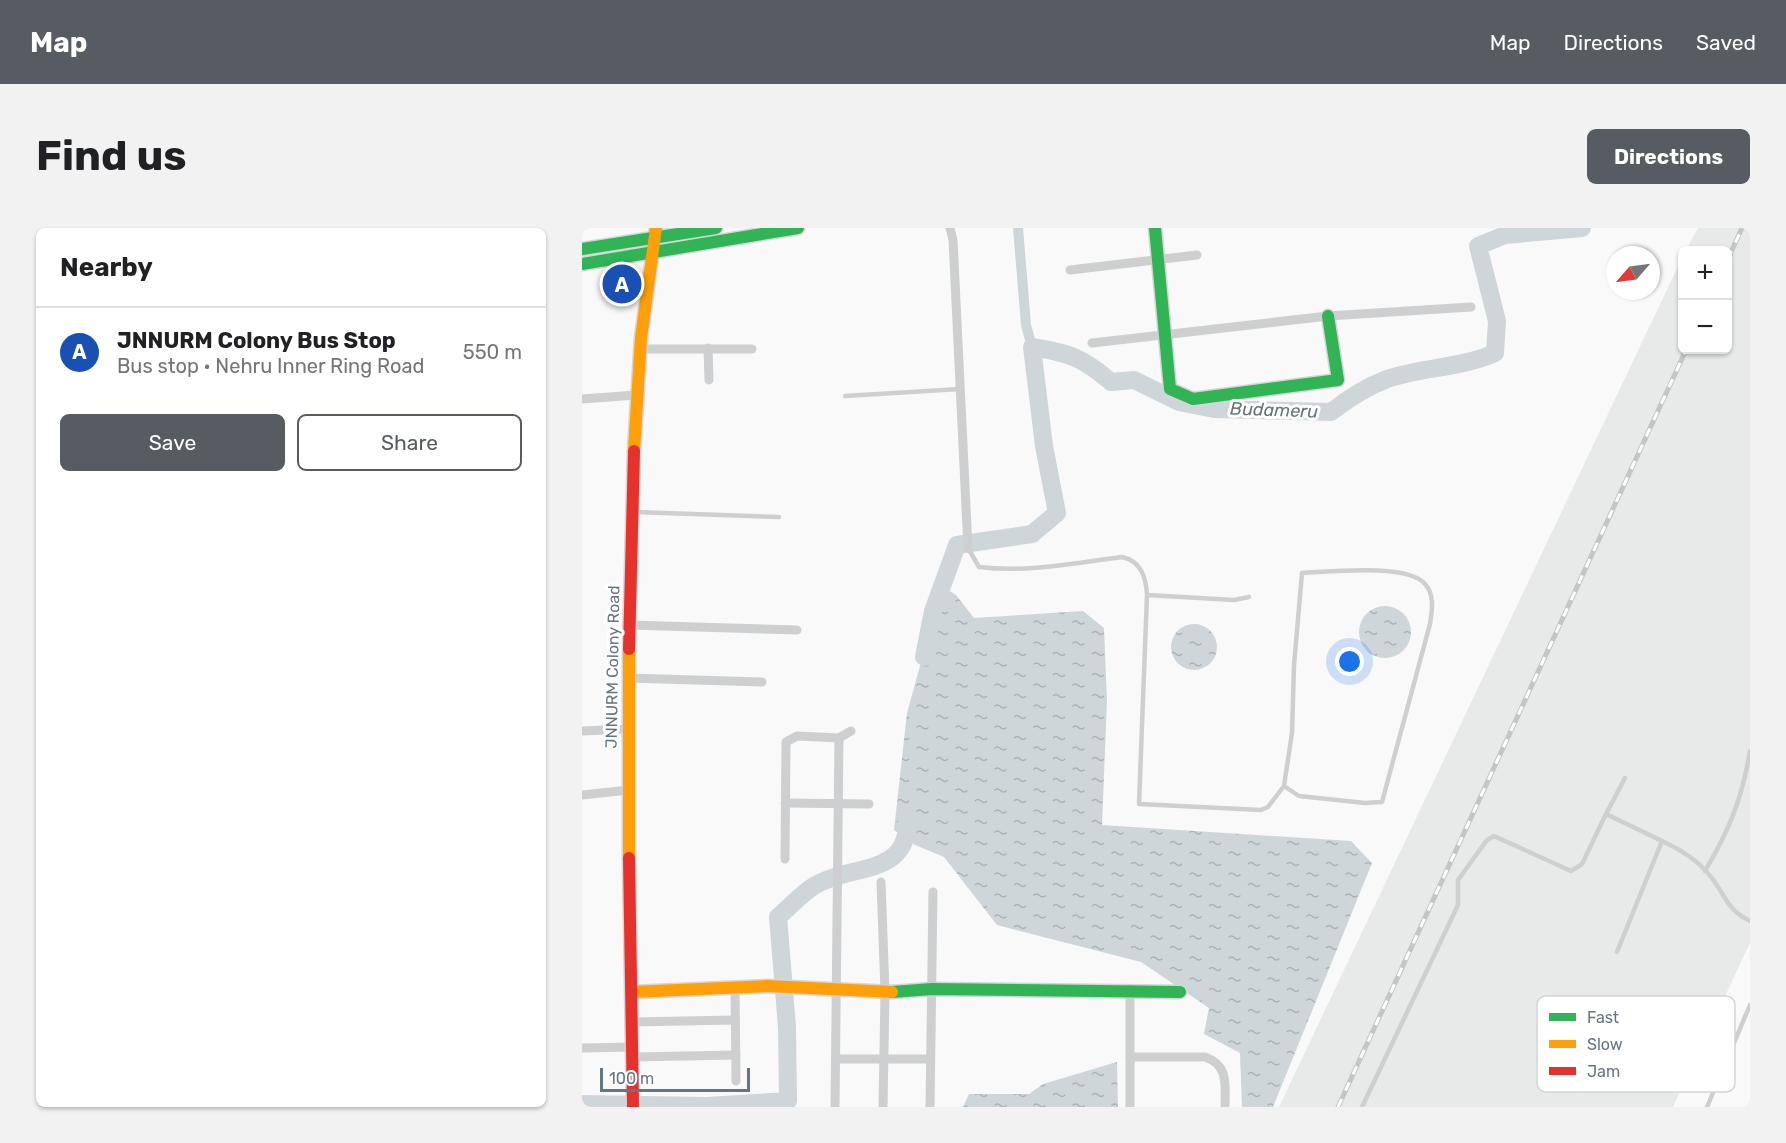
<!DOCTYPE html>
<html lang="en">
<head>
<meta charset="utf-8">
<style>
	body { margin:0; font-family:Rubik,sans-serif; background:#f2f2f2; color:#202124 }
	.controls { position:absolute; right:18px; top:18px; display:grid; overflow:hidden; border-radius:9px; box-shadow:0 2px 4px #0004 }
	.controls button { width:54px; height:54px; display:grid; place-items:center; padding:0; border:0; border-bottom:2px solid #e0e0e0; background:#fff; color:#202124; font:30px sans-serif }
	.compass { position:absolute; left:1024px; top:18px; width:54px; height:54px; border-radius:50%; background:#fff; box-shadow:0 2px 4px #0004; rotate:242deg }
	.scale { position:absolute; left:18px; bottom:15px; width:150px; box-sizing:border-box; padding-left:6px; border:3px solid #657683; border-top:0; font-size:16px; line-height:21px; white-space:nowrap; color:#657683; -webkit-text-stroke:4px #fff; paint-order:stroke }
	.you { position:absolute; left:768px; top:434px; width:21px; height:21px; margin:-15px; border:4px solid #fff; border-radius:50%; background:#1a73e8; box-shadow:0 0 0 9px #1a73e833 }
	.badge { display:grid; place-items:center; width:39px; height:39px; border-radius:50%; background:#565c61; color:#fff; font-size:20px; font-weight:700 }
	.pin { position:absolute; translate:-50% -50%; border:3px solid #fff; box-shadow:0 2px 6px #0006 }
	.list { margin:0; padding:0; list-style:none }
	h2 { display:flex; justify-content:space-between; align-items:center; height:78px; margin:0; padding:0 24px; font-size:26px }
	h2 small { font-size:20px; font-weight:400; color:#757577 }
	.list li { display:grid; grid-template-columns:39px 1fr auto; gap:18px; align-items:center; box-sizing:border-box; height:90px; padding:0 24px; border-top:2px solid #e0e0e0 }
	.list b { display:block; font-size:22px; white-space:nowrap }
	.list p { margin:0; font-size:20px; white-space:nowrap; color:#757577 }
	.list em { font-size:20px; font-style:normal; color:#757577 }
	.actions { display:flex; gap:12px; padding:18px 24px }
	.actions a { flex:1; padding:14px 0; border:2px solid #565c61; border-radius:9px; text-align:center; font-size:21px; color:#565c61 }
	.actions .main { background:#565c61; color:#fff }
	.map { position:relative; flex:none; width:1168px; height:879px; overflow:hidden; border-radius:9px }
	header { display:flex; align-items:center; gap:36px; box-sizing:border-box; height:84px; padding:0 30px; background:#565c61; color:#fff }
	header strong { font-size:28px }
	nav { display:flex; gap:33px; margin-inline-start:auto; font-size:21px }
	.intro { display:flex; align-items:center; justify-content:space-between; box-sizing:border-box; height:144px; padding:0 36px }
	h1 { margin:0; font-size:42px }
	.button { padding:15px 27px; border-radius:9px; background:#565c61; color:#fff; font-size:21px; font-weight:700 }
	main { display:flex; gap:36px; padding:0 36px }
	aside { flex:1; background:#fff; border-radius:9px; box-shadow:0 2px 4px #0004 }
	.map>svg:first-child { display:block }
	.built { fill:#e8e9e9 }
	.water { fill:url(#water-ripples) }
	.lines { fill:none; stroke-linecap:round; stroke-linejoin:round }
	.canal { stroke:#ced6d9; stroke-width:10 }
	.river { stroke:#ced6d9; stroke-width:18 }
	.fast-casing { stroke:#d5d6d7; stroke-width:15 }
	.slow-casing { stroke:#d5d6d7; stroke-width:15 }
	.jam-casing { stroke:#d5d6d7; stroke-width:15 }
	.lane { stroke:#cecfd0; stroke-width:4.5 }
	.street { stroke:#cecfd0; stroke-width:9 }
	.fast { stroke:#30b455; stroke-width:12 }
	.slow { stroke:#ff9f0a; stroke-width:12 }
	.jam { stroke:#e5322d; stroke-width:12 }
	.rail-casing { stroke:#c3c5c6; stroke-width:5 }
	.rail { stroke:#fff; stroke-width:3; stroke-dasharray:9; stroke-linecap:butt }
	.labels { text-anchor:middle; stroke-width:6; stroke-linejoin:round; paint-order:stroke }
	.street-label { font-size:16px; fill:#657683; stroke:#fff }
	.water-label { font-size:18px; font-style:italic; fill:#60757c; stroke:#fff }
	.key { fill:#fff; stroke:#d1d6da; stroke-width:1.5 }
	.key-label { font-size:16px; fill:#657683 }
</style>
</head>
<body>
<header>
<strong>Map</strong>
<nav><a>Map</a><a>Directions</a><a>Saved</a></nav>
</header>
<div class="intro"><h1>Find us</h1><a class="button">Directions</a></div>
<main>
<aside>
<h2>Nearby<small></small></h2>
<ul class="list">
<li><span class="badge" style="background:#1a4fb4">A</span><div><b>JNNURM Colony Bus Stop</b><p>Bus stop · Nehru Inner Ring Road</p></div><em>550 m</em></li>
</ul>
<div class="actions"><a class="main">Save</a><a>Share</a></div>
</aside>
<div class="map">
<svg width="1168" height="879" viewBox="0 0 1168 879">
	<defs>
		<pattern id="water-ripples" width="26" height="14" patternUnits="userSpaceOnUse" patternTransform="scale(1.5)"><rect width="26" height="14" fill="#ced6d9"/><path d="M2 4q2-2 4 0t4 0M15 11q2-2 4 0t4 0" fill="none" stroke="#abb2b5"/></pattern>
	</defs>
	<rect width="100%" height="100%" fill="#f9f9f9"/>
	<polygon class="built" points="1116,0 1168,0 1168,715 1091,879 697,879 1100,30 1100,122 1146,122 1146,22 1104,22"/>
	<g class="water">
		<polygon points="360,358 374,367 392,390 501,383 522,400 525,473 520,597 769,613 790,635 691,879 660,879 658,825 622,806 627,780 559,734 415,697 362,629 333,617 312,602 325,485"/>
		<circle cx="803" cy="404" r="26"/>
		<circle cx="612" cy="419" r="23"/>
		<polygon points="535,834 536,879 381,879 387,866 447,866 461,856"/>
	</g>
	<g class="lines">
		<polyline class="canal" points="436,0 444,97 450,119"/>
		<g class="river">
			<path d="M 342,429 L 351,383 L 375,317 L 450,306 L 475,285 L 462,218 L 450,119 C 487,125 500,129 529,154 L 552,152 L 597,174 L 632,181 L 749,184 C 767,170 784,159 805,151 C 840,139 879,140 913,125 L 915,93 L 896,18 L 923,7 L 1000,0"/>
			<path d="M 0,876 L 125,878 L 206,873 L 205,799 L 196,689 C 208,679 219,666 232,658 C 269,635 330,650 325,587"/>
		</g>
		<g class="fast-casing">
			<g id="fast">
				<polyline points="573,0 588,161 611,171 756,152 746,88"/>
				<polyline points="0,21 134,0"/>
				<polyline points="0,36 216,0"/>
				<polyline points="310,764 350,761 598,764"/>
			</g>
		</g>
		<g class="slow-casing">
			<g id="slow">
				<polyline points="52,223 59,110 74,0"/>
				<polyline points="47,421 47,630"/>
				<polyline points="50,764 185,758 310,764"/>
			</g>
		</g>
		<g class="jam-casing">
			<g id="jam">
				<polyline points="47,421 52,223"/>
				<polyline points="47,630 51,879"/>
			</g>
		</g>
		<g class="lane">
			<polyline points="263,168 378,161"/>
			<polyline points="53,284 197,289"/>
			<path d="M 386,320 L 397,339 C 444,345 493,335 540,329 C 559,333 564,349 565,367 L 652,372 L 667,369"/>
			<path d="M 565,367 L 557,576 L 679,582 L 686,579 L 702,558 L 710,505 L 712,437 L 720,345 C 747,344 825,335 843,356 C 853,367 850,383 848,396 L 800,574 L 783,575 L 717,568 L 702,558"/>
			<polyline points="1024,586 1043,550"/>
			<path d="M 1123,643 C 1148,601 1160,570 1168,523"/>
			<path d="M 1035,724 L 1080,613 C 1099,622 1116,632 1129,649 C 1145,669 1143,680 1168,693"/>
			<polyline points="780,879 876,677 876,652 905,612 912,608 989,643 1000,636 1024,586 1080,613"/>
			<polyline points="1125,879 1168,777"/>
		</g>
		<g class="street">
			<polyline points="368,0 371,12 386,320"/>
			<polyline points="488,42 615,27"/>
			<polyline points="510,115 746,88 889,79"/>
			<polyline points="126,120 127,152"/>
			<polyline points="60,121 170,121"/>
			<polyline points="0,171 54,167"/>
			<polyline points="47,397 215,402"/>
			<polyline points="46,450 180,454"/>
			<polyline points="0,503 45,501"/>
			<polyline points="0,567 46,562"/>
			<polyline points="203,575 287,576"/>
			<polyline points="203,631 204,514 215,508 257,510 269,503"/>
			<polyline points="299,654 303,764 301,879"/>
			<polyline points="153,759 154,853"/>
			<polyline points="548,761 548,879"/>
			<polyline points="50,794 153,792"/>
			<polyline points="0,820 51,819"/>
			<polyline points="51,829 154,827"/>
			<path d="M 548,829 L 623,829 C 647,837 643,857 643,879"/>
			<polyline points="254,831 348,831"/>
			<polyline points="253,879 257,510"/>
			<polyline points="348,879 351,664"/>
		</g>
		<use href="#fast" class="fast"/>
		<use href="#slow" class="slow"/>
		<use href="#jam" class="jam"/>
		<g class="rail-casing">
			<g id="rail">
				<polyline points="1146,31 1160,0"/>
				<polyline points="756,879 1104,122"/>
			</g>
		</g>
		<use href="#rail" class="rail"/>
	</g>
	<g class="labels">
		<g class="street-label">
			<text transform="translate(30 439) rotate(-89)" y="6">JNNURM Colony Road</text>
		</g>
		<g class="water-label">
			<text transform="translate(692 182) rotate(2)" y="6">Budameru</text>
		</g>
	</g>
	<rect x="955" y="768" width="198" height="96" rx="9" class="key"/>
	<rect x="967" y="785" width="27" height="8" fill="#30b455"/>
	<rect x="967" y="812" width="27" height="8" fill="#ff9f0a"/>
	<rect x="967" y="839" width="27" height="8" fill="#e5322d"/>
	<g class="key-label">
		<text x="1005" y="795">Fast</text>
		<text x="1005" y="822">Slow</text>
		<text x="1005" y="849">Jam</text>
	</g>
</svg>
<div class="controls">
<button>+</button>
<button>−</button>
</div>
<svg class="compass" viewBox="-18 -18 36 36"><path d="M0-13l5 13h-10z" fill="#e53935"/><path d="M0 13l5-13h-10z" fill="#757577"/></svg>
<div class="scale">100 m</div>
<div class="you"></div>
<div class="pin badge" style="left:40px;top:56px;background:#1a4fb4">A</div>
</div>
</main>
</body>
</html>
